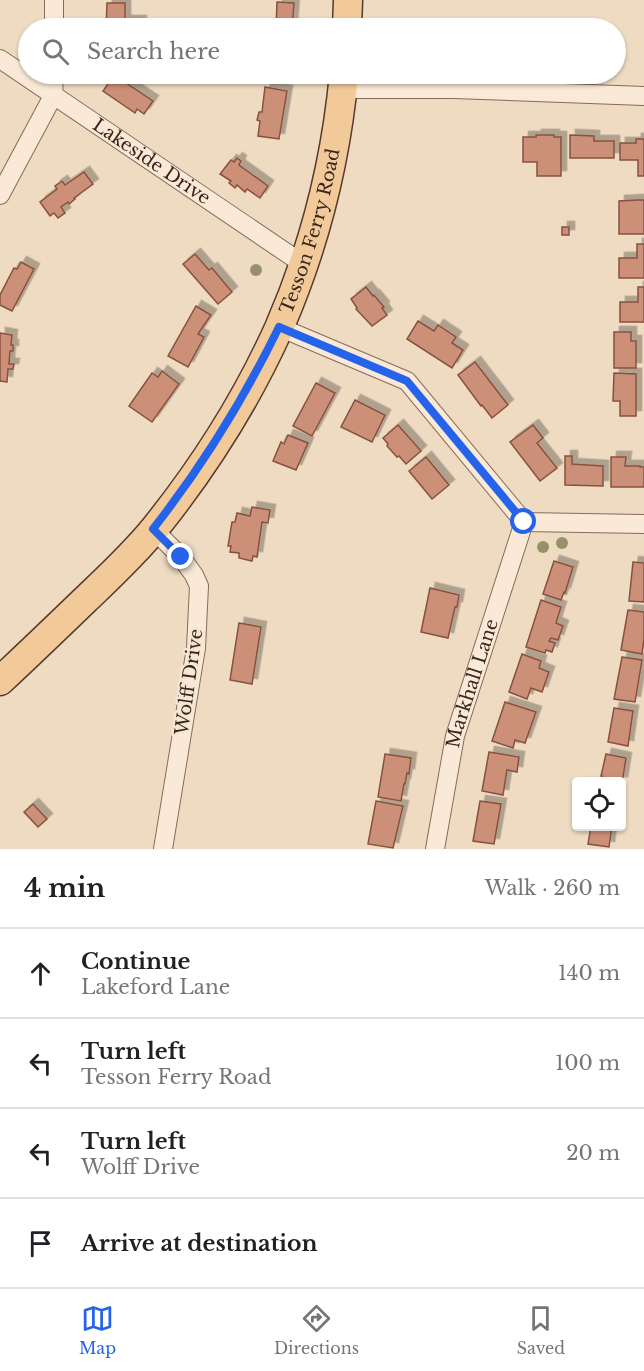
<!DOCTYPE html>
<html lang="en">
<head>
<meta charset="utf-8">
<style>
	body { margin:0; font-family:"Libre Baskerville",serif; background:#f2f2f2; color:#202124 }
	.controls { position:absolute; right:18px; bottom:18px; display:grid; overflow:hidden; border-radius:6px; box-shadow:0 2px 4px #0004 }
	.controls button { width:54px; height:54px; display:grid; place-items:center; padding:0; border:0; border-bottom:2px solid #e0e0e0; background:#fff; color:#202124; font:30px sans-serif }
	.stop { position:absolute; width:18px; height:18px; margin:-14px; border:4px solid #2563eb; border-radius:50%; background:#fff }
	.stop.end { background:#2563eb; border-color:#fff; box-shadow:0 2px 6px #0008 }
	.list { margin:0; padding:0; list-style:none }
	h2 { display:flex; justify-content:space-between; align-items:center; height:78px; margin:0; padding:0 24px; font-size:26px }
	h2 small { font-size:20px; font-weight:400; color:#757577 }
	.list li { display:grid; grid-template-columns:39px 1fr auto; gap:18px; align-items:center; box-sizing:border-box; height:90px; padding:0 24px; border-top:2px solid #e0e0e0 }
	.list b { display:block; font-size:22px; white-space:nowrap }
	.list p { margin:0; font-size:20px; white-space:nowrap; color:#757577 }
	.list em { font-size:20px; font-style:normal; color:#757577 }
	.icon { flex:none; width:33px; height:33px; fill:none; stroke:currentColor; stroke-width:2; stroke-linecap:round; stroke-linejoin:round }
	.map { position:relative; flex:none; width:644px; height:849px; overflow:hidden }
	.search { position:absolute; background:#fff; box-shadow:0 2px 4px #0004; left:18px; right:18px; top:18px; height:66px; display:flex; align-items:center; gap:15px; box-sizing:border-box; padding:0 21px; border-radius:33px; color:#757577; font-size:22px }
	.sheet { height:438px; background:#fff }
	nav { display:flex; justify-content:space-around; align-items:center; box-sizing:border-box; height:84px; border-top:2px solid #e0e0e0; background:#fff; font-size:16px; color:#757577 }
	nav a { display:grid; justify-items:center; gap:3px }
	nav .on { color:#2563eb }
	.map>svg:first-child { display:block }
	.building { fill:#cc8f78; stroke:#87513f; stroke-width:1.5; filter:url(#shadow) }
	.lines { fill:none; stroke-linecap:round; stroke-linejoin:round }
	.street-casing { stroke:#886b59; stroke-width:20 }
	.primary-casing { stroke:#563b2e; stroke-width:31 }
	.street { stroke:#f9e9d6; stroke-width:18 }
	.primary { stroke:#f2ca9a; stroke-width:28 }
	.tree { fill:#97916b }
	.route { stroke:#2563eb; stroke-width:8 }
	.labels { text-anchor:middle; stroke-width:5; stroke-linejoin:round; paint-order:stroke }
	.street-label { font-size:18px; fill:#38261e; stroke:#f5e6d2 }
</style>
</head>
<body>
<div class="map">
<svg width="644" height="849" viewBox="0 0 644 849">
	<defs>
		<filter id="shadow"><feDropShadow dx="5.5" dy="-5.5" stdDeviation="0" flood-color="#0004"/></filter>
	</defs>
	<rect width="100%" height="100%" fill="#eedbc2"/>
	<g class="building">
		<polygon points="277,2 294,3 292,28 276,28"/>
		<polygon points="107,3 125,3 125,21 141,21 141,28 106,28"/>
		<polygon points="114,75 153,101 144,114 137,109 135,113 103,91"/>
		<polygon points="265,87 287,91 279,139 258,136 260,121 257,120 259,112 262,112"/>
		<polygon points="536,135 554,135 554,137 561,137 561,176 537,176 537,162 523,162 523,137 536,137"/>
		<polygon points="570,135 594,136 594,141 614,141 614,158 570,158"/>
		<polygon points="636,139 644,139 644,176 638,176 638,160 620,160 620,143 636,143"/>
		<polygon points="237,158 241,161 239,165 268,186 260,198 247,189 245,192 237,185 235,188 229,183 231,181 220,174 231,160 234,162"/>
		<polygon points="84,172 93,184 74,198 75,199 69,204 68,202 61,207 65,213 58,218 54,213 50,216 40,202 57,189 55,186 62,181 65,185"/>
		<polygon points="637,200 644,200 644,234 619,234 619,201"/>
		<rect x="562" y="227" width="7" height="8"/>
		<polygon points="637,244 644,244 644,278 619,278 619,258 637,258"/>
		<polygon points="195,254 209,270 212,268 232,292 218,304 183,264"/>
		<polygon points="21,262 34,269 12,311 0,305 0,295 14,268 17,269"/>
		<polygon points="366,287 373,296 374,295 384,307 382,308 387,315 372,326 356,309 357,308 351,299"/>
		<polygon points="638,287 644,287 644,322 620,322 620,302 638,302"/>
		<polygon points="196,306 211,315 198,334 204,337 188,367 168,356"/>
		<polygon points="418,321 434,331 438,325 456,337 452,343 463,350 452,368 407,339"/>
		<polygon points="614,332 631,332 631,341 636,341 636,368 614,368"/>
		<polygon points="0,333 12,335 11,345 13,345 13,351 10,351 9,364 14,364 13,369 8,369 7,382 0,381"/>
		<polygon points="475,362 508,405 492,418 482,405 481,406 458,375"/>
		<polygon points="162,371 179,384 152,422 129,406 152,373 158,377"/>
		<polygon points="614,373 636,374 636,416 620,416 620,401 613,401"/>
		<polygon points="316,383 335,393 312,436 293,426"/>
		<polygon points="355,400 385,415 372,442 341,427"/>
		<polygon points="398,425 421,451 406,464 399,456 397,457 387,446 388,444 383,438"/>
		<polygon points="533,425 543,438 537,443 557,468 540,481 510,442"/>
		<polygon points="288,435 308,443 296,470 273,461 281,442 284,444"/>
		<polygon points="565,456 572,456 572,464 603,466 603,486 565,485"/>
		<polygon points="426,457 449,485 432,499 409,471"/>
		<polygon points="611,457 626,457 625,466 640,466 640,467 644,467 644,487 611,487"/>
		<polygon points="252,507 270,510 268,523 262,522 257,557 253,556 252,561 239,558 239,553 230,552 231,546 228,546 232,522 235,522 237,513 250,516"/>
		<polygon points="554,561 573,567 565,593 564,592 561,600 543,594"/>
		<polygon points="633,562 644,563 644,602 629,601"/>
		<polygon points="430,588 459,595 457,607 455,607 448,638 421,632"/>
		<polygon points="541,600 561,607 556,623 563,626 558,640 551,638 549,641 555,643 552,652 546,650 545,653 526,647"/>
		<polygon points="628,610 644,612 644,639 642,654 621,650"/>
		<polygon points="239,623 261,627 252,684 230,680"/>
		<polygon points="522,654 541,661 539,668 549,672 542,692 531,688 527,699 509,692"/>
		<polygon points="622,657 642,660 635,702 614,699"/>
		<polygon points="505,702 536,712 525,743 515,740 513,748 492,741"/>
		<polygon points="614,708 633,711 628,746 608,742"/>
		<polygon points="489,752 519,757 517,772 507,770 503,795 482,791"/>
		<polygon points="385,754 411,758 409,774 407,773 405,784 404,784 401,801 378,797"/>
		<polygon points="606,754 626,758 622,783 622,782 602,782 602,776 601,776"/>
		<polygon points="376,801 403,806 393,848 368,844"/>
		<polygon points="480,801 501,804 494,844 473,841"/>
		<polygon points="33,804 47,819 38,827 24,812"/>
		<polygon points="591,826 612,826 609,847 588,844"/>
	</g>
	<g class="lines">
		<g class="street-casing">
			<g id="street">
				<polyline points="54,28 54,0"/>
				<path id="s1" d="M 0,59 L 303,264"/>
				<polyline points="342,89 454,89 644,96"/>
				<polyline points="0,195 53,96 54,74"/>
				<polyline points="279,327 407,381 524,522 644,524"/>
				<polyline points="153,529 181,557 194,575 199,586 196,648 163,849"/>
				<path id="s2" d="M 435,849 L 455,736 L 524,522"/>
			</g>
		</g>
		<g class="primary-casing">
			<g id="primary">
				<polyline points="347,28 348,0"/>
				<path id="s3" d="M 0,681 C 29,654 57,627 85,600 C 109,577 134,554 155,528 C 204,467 247,399 279,328 C 314,248 336,160 344,74"/>
			</g>
		</g>
		<use href="#street" class="street"/>
		<use href="#primary" class="primary"/>
	</g>
	<g class="tree">
		<circle cx="256" cy="270" r="6"/>
		<circle cx="562" cy="543" r="6"/>
		<circle cx="543" cy="547" r="6"/>
	</g>
	<g class="lines">
		<path class="route" d="M 181,557 L 153,529 C 204,464 243,401 279,327 L 407,381 L 524,522"/>
	</g>
	<g class="labels">
		<g class="street-label">
			<text dy="6" stroke="none"><textPath href="#s1" startOffset="183">Lakeside Drive</textPath></text>
			<text dy="6" stroke="none"><textPath href="#s3" startOffset="556">Tesson Ferry Road</textPath></text>
			<text transform="translate(189 682) rotate(-82)" y="6">Wolff Drive</text>
			<text dy="6" stroke="none"><textPath href="#s2" startOffset="170">Markhall Lane</textPath></text>
		</g>
	</g>
</svg>
<div class="controls">
<button><svg class="icon" aria-label="locate" viewBox="0 0 24 24"><circle cx="12" cy="12" r="6"/><path d="M12 2v4M12 18v4M2 12h4M18 12h4"/></svg></button>
</div>
<div class="stop" style="left:524px;top:522px"></div>
<div class="stop end" style="left:181px;top:557px"></div>
<div class="search"><svg class="icon" aria-label="search" viewBox="0 0 24 24"><circle cx="10" cy="10" r="6"/><path d="M15 15l6 6"/></svg>Search here</div>
</div>
<section class="sheet">
<h2>4 min<small>Walk · 260 m</small></h2>
<ul class="list">
<li><svg class="icon" aria-label="ahead" viewBox="0 0 24 24"><path d="M12 20V5M6 11l6-6 6 6"/></svg><div><b>Continue</b><p>Lakeford Lane</p></div><em>140 m</em></li>
<li><svg class="icon" aria-label="left" viewBox="0 0 24 24"><path d="M17 20v-9H6M10 6l-5 5 5 5"/></svg><div><b>Turn left</b><p>Tesson Ferry Road</p></div><em>100 m</em></li>
<li><svg class="icon" aria-label="left" viewBox="0 0 24 24"><path d="M17 20v-9H6M10 6l-5 5 5 5"/></svg><div><b>Turn left</b><p>Wolff Drive</p></div><em>20 m</em></li>
<li><svg class="icon" aria-label="arrive" viewBox="0 0 24 24"><path d="M6 21V4h12l-3 4 3 4H6"/></svg><div><b>Arrive at destination</b></div></li>
</ul>
</section>
<nav>
<a class="on"><svg class="icon" aria-label="map" viewBox="0 0 24 24"><path d="M3 6l6-2 6 2 6-2v14l-6 2-6-2-6 2zM9 4v14M15 6v14"/></svg>Map</a>
<a><svg class="icon" aria-label="directions" viewBox="0 0 24 24"><path d="M12 3l9 9-9 9-9-9zM9 14v-3h6M13 9l2 2-2 2"/></svg>Directions</a>
<a><svg class="icon" aria-label="saved" viewBox="0 0 24 24"><path d="M7 4h10v16l-5-4-5 4z"/></svg>Saved</a>
</nav>
</body>
</html>
